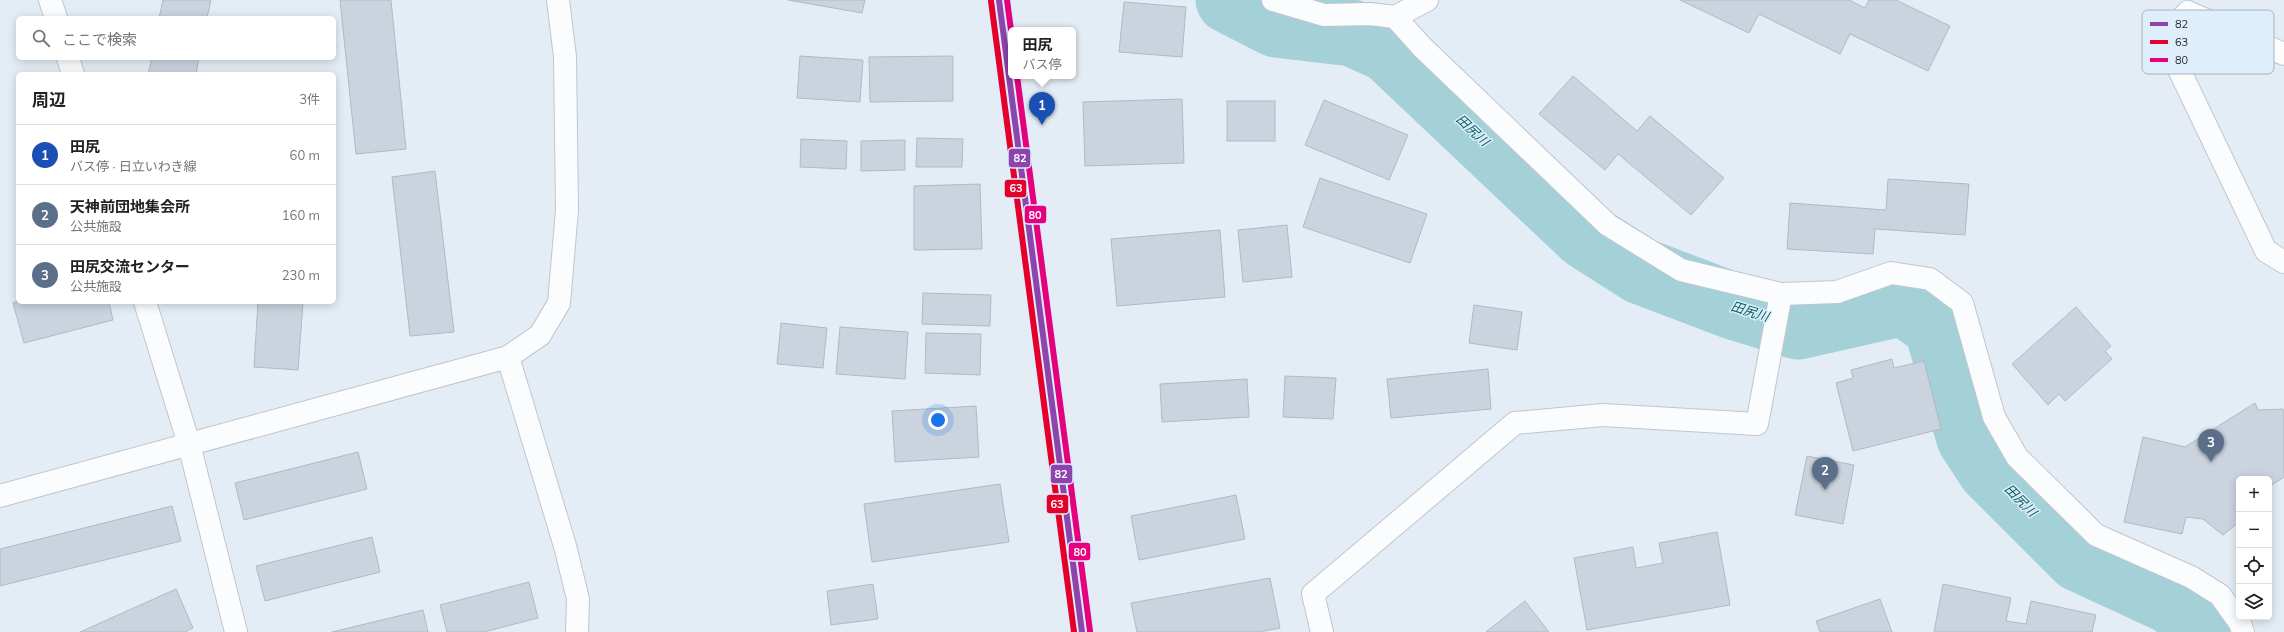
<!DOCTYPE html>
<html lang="ja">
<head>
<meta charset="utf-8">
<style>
	body { margin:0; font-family:Mulish,"Noto Sans JP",sans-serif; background:#f6f6f6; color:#222 }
	.controls { position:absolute; right:12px; bottom:12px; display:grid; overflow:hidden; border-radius:6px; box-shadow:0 2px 10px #0003 }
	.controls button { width:36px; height:36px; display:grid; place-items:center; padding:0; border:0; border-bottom:1px solid #e0e0e0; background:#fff; color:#222; font:20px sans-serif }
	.you { position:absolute; left:938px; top:420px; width:14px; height:14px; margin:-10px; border:3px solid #fff; border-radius:50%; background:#1a73e8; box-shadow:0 0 0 6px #1a73e833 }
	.badge { display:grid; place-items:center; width:26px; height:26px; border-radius:50%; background:#686f74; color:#fff; font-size:13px; font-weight:700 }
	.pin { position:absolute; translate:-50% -33px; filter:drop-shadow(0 1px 2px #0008) }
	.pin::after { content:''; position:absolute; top:21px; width:14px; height:12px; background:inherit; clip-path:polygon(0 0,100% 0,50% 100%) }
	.popup { position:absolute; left:1008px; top:27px; width:68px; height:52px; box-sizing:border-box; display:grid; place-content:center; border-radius:6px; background:#fff; filter:drop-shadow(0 1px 3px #0005); font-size:13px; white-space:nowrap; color:#767676 }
	.popup b { font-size:15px; color:#222 }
	.popup::after { content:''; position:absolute; left:50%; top:100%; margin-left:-8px; border:8px solid transparent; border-top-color:#fff }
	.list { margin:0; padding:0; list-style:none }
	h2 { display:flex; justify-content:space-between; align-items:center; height:52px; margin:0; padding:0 16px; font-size:17px }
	h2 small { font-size:13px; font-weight:400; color:#767676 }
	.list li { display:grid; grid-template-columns:26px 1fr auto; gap:12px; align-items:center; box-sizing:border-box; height:60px; padding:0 16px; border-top:1px solid #e0e0e0 }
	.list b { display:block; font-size:15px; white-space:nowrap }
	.list p { margin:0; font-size:13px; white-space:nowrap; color:#767676 }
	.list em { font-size:13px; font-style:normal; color:#767676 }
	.icon { flex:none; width:22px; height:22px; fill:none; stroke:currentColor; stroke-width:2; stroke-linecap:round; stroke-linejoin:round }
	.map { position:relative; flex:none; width:2284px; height:632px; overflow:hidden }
	.search { position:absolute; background:#fff; box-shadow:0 2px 10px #0003; left:16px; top:16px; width:320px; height:44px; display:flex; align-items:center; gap:10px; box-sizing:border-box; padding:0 14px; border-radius:6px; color:#767676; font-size:15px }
	.panel { position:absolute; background:#fff; box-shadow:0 2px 10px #0003; left:16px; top:72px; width:320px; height:232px; border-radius:6px }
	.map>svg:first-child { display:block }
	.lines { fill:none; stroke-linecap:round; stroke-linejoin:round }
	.river { stroke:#a4d0d8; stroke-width:67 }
	.building { fill:#cad3de; stroke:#b3b9c0 }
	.minor-casing { stroke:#c0c6cd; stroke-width:24 }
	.primary-casing { stroke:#c0c6cd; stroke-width:24 }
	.minor { stroke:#fbfcfe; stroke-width:22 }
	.primary { stroke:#fbfcfe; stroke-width:22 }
	.bus-1-casing { stroke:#deeefb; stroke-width:9 }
	.bus-2-casing { stroke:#deeefb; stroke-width:9 }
	.bus-3-casing { stroke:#deeefb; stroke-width:9 }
	.bus-1 { stroke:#8e44ad; stroke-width:6 }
	.bus-2 { stroke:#e4002b; stroke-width:6 }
	.bus-3 { stroke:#e5007d; stroke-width:6 }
	.labels { text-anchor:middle; stroke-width:3; stroke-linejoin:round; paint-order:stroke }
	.water-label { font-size:13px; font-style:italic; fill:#095e68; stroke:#deeefb }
	.key { fill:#deeefb; stroke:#a6b4be; stroke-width:1 }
	.key-label { font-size:11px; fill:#252b2f }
	.line-badge { stroke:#deeefb; stroke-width:1.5 }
	.badge-label { font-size:11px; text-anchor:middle; font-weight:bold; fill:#fff }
</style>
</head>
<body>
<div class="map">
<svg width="2284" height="632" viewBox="0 0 2284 632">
	<rect width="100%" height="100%" fill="#e4edf5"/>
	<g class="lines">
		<polyline class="river" points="1229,0 1276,24 1352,33 1388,49 1586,236 1641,271 1733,306 1798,326 1891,305 1908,305 1937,326 1970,438 1991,470 2079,558 2176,603 2200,632"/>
	</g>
	<g class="building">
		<polygon points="163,0 211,0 207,18 159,18"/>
		<polygon points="340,0 391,0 406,149 356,154"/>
		<polygon points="788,0 865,0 862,13"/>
		<polygon points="1680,0 1849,0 1865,8 1869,0 1896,0 1950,26 1928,71 1850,34 1840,54 1759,14 1749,33"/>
		<polygon points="1124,2 1186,7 1182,57 1119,52"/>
		<polygon points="800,56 863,60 860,102 797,98"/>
		<polygon points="953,56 953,101 870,102 869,57"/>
		<polygon points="152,58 199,58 196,74 148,74"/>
		<polygon points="1573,76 1637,131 1650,116 1724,178 1691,215 1618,154 1605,170 1539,114"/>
		<polygon points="1182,99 1184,163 1085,166 1083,102"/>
		<polygon points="1324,100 1408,135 1389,180 1305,145"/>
		<rect x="1227" y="101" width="48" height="40"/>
		<polygon points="917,138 963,139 962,167 916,167"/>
		<polygon points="801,139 847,141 846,169 800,167"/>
		<polygon points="905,140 905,170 861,171 861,141"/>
		<polygon points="435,171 454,332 410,336 392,177"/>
		<polygon points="1320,178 1427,214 1410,263 1303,227"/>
		<polygon points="1888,179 1969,184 1965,235 1875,229 1873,254 1787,249 1790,203 1886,210"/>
		<polygon points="980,184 982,249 914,250 914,186"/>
		<polygon points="1287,225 1292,277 1243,282 1238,230"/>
		<polygon points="1220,230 1225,297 1117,306 1111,239"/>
		<polygon points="923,293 991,295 990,326 922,324"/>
		<polygon points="18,301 109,302 113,320 24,343 13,303"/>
		<polygon points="258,302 303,302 298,370 254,367"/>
		<polygon points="1474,305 1522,312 1517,350 1469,343"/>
		<polygon points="2076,307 2111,346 2105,351 2112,359 2065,401 2059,394 2048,405 2012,364"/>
		<polygon points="781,323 827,328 823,368 777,364"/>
		<polygon points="840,327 908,332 905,379 836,374"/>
		<polygon points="926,333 981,334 980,375 925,373"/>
		<polygon points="1892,359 1894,368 1924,361 1941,429 1853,451 1836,383 1853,378 1851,370"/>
		<polygon points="1488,369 1491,409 1391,418 1387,379"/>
		<polygon points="1285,376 1336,378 1333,419 1283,417"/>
		<polygon points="1247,379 1249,417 1162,422 1160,384"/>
		<polygon points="2255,403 2258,410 2283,409 2284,411 2284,477 2269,487 2269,479 2239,479 2239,522 2223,535 2203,519 2186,517 2182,534 2124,522 2143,437 2185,447"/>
		<polygon points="976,406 979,457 895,462 892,411"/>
		<polygon points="358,452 367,489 244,520 235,483"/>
		<polygon points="1807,456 1854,465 1843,524 1795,515"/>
		<polygon points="1000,484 1009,542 872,562 864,504"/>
		<polygon points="1236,495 1245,539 1139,560 1131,516"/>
		<polygon points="172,506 181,541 0,586 0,549"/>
		<polygon points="1717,532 1730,605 1587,630 1574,558 1633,547 1636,568 1663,563 1659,543"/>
		<polygon points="372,537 380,572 265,601 256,566"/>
		<polygon points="1270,578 1280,628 1259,632 1137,632 1131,603"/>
		<polygon points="529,582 538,618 484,632 447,632 440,605"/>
		<polygon points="873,584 878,619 831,625 827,591"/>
		<polygon points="1943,584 2011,598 2006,621 2026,624 2031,601 2096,615 2092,632 1934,632"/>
		<polygon points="176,589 193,628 185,632 80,632"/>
		<polygon points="1880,599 1892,632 1820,632 1816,621"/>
		<polygon points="1525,601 1549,632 1486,632"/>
		<polygon points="423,610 428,632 332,632"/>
	</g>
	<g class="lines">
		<g class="minor-casing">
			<g id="minor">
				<polyline points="50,0 56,18"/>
				<polyline points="1273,0 1324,15 1370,14 1395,17 1427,0"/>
				<polyline points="1395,17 1422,47 1608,225 1681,270 1781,294 1837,292 1891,273 1930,279 1962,303 1994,417 2017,457 2096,535 2191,577 2220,595 2240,623 2243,632"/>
				<polyline points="2284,54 2188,12 2164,38 2266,251 2284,262"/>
				<polyline points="68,58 73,74"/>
				<polyline points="145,302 189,444 236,632"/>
				<polyline points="508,357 565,546 578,599 577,632"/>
				<polyline points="0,496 508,357 540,335 559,303 567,210 565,57 558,0"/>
				<polyline points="1322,632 1313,594 1515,423 1603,415 1757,424 1781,294"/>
			</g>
		</g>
		<g class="primary-casing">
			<polyline id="primary" points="999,0 1082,632"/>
		</g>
		<use href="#minor" class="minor"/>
		<use href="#primary" class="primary"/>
		<g class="bus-1-casing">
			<polyline id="bus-1" points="999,0 1082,632"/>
		</g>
		<g class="bus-2-casing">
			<polyline id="bus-2" points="991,1 1074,632"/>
		</g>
		<g class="bus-3-casing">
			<g id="bus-3">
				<polyline points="1007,0 1011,30"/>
				<polyline points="1017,76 1090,631"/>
			</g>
		</g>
		<use href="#bus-1" class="bus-1"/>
		<use href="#bus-2" class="bus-2"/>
		<use href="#bus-3" class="bus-3"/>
	</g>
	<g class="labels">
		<g class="water-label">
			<text transform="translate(1473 130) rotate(43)" y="5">田尻川</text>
			<text transform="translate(1750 311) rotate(17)" y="5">田尻川</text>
			<text transform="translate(2021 500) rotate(45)" y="5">田尻川</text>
		</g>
	</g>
	<rect x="2142" y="10" width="132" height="64" rx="6" class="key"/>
	<rect x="2150" y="22" width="18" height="4" fill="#8e44ad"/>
	<rect x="2150" y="40" width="18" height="4" fill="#e4002b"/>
	<rect x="2150" y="58" width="18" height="4" fill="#e5007d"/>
	<g class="key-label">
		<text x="2175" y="28">82</text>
		<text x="2175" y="46">63</text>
		<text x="2175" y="64">80</text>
	</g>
	<g class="line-badge">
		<rect x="1008" y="148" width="23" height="20" rx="4" fill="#8e44ad"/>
		<rect x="1004" y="179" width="23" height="19" rx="4" fill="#e4002b"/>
		<rect x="1024" y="205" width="23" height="19" rx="4" fill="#e5007d"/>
		<rect x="1050" y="464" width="23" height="20" rx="4" fill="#8e44ad"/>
		<rect x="1046" y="494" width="23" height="20" rx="4" fill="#e4002b"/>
		<rect x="1068" y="542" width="23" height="19" rx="4" fill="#e5007d"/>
	</g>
	<g class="badge-label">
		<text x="1020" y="162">82</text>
		<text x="1016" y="192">63</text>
		<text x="1035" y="219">80</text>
		<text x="1061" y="478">82</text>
		<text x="1057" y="508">63</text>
		<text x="1080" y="556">80</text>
	</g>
</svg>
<div class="controls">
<button>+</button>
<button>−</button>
<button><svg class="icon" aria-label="locate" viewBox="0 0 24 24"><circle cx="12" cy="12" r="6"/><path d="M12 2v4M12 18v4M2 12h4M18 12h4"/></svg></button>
<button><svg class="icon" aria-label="layers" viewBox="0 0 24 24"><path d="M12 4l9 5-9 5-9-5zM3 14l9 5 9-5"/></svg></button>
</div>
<div class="you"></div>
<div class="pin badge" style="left:1042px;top:125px;background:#1a4fb4">1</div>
<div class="popup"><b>田尻</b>バス停</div>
<div class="pin badge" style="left:1825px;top:490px;background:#5c6f8a">2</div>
<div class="pin badge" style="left:2211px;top:462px;background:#5c6f8a">3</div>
<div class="search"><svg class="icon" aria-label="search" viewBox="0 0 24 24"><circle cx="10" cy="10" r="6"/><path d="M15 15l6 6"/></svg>ここで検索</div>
<section class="panel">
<h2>周辺<small>3件</small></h2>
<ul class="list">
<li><span class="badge" style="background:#1a4fb4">1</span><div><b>田尻</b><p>バス停 · 日立いわき線</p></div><em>60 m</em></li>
<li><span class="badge" style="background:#5c6f8a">2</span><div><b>天神前団地集会所</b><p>公共施設</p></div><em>160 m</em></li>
<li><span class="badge" style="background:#5c6f8a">3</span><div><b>田尻交流センター</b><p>公共施設</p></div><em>230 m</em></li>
</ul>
</section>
</div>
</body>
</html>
